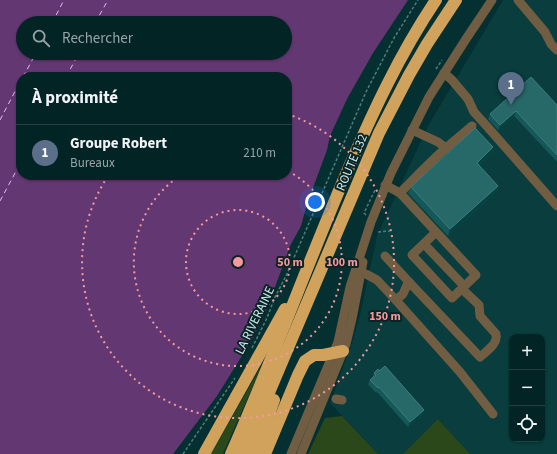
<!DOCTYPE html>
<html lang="fr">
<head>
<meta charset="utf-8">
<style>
	body { margin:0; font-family:"Source Sans 3",sans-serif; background:#0d2c2d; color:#f1f3f6 }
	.controls { position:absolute; right:12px; bottom:12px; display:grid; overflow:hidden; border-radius:8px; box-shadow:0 1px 3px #0004 }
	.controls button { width:36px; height:36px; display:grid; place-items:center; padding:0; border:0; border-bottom:1px solid #244142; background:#032425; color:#f1f3f6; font:20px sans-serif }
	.you { position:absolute; left:315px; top:202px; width:14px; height:14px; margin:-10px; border:3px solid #fff; border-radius:50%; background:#1a73e8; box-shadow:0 0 0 6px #1a73e833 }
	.badge { display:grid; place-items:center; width:26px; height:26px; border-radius:50%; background:#8c9099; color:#fff; font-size:13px; font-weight:700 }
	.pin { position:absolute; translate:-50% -33px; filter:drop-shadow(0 1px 2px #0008) }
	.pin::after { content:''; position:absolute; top:21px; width:14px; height:12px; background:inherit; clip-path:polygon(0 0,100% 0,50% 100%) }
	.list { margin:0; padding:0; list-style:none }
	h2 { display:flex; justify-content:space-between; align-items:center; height:52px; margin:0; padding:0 16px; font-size:17px }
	h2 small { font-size:13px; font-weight:400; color:#97a4a7 }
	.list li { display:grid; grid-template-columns:26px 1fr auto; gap:12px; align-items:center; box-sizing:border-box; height:56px; padding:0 16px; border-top:1px solid #244142 }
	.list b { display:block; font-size:15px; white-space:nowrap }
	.list p { margin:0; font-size:13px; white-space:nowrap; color:#97a4a7 }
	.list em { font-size:13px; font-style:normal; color:#97a4a7 }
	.icon { flex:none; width:22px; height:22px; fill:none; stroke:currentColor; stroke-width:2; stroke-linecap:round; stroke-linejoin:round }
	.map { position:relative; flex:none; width:557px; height:454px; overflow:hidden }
	.search { position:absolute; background:#032425; box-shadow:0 1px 3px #0004; left:16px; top:16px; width:276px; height:44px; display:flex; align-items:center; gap:10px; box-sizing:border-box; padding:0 14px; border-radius:22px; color:#97a4a7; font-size:15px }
	.panel { position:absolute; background:#032425; box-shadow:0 1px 3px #0004; left:16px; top:72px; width:276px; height:108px; border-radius:16px }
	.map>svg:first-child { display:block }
	.built { fill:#093d3e; fill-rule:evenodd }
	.green { fill:#2a481a }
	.water { fill:#623772; fill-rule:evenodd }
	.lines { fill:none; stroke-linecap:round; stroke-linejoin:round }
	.ferry { stroke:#e9b7fc; stroke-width:1; stroke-dasharray:5 4; stroke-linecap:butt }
	.path { stroke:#527b7b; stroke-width:1.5; stroke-dasharray:3 2; stroke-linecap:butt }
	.minor { stroke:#705d42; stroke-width:9 }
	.highway { stroke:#d1a25b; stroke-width:12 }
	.wall { fill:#145859 }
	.shaded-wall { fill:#054142 }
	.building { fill:#276869; stroke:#407d7d }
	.ring { fill:none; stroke:#f49a9f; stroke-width:2; stroke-dasharray:2 4 }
	.labels { text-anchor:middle; stroke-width:4; stroke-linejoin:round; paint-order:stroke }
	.street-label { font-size:13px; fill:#c8ecec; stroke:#0c2425 }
	.centre { fill:#f49a9f; stroke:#0c2425; stroke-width:2 }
	.ring-label { font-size:12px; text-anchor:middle; font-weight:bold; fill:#f49a9f; stroke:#0c2425; stroke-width:4; stroke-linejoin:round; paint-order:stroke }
</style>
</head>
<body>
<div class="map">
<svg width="557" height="454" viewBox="0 0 557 454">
	<rect width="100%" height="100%" fill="#043031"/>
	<path class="built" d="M 503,0 L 557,0 L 557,454 L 470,454 L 438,419 L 403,454 L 378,454 L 330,403 L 353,340 L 361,311 L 377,236 L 428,126 ZM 512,337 L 542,337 L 542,439 L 512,439 Z"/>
	<g class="green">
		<polygon points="264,361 223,454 211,454 214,449"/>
		<polygon points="342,416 378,454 308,454 325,418"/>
		<polygon points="438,419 470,454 403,454"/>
	</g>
	<path class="water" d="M 0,0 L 408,0 L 373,53 L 347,99 L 330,136 L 327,150 L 307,204 L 301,226 L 290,246 L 270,301 L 253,338 L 217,396 L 173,454 L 0,454 ZM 23,23 L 285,23 L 285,53 L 23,53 ZM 21,77 L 287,77 L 287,175 L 21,175 Z"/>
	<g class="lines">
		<g class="ferry">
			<polyline points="52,23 64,0"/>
			<polyline points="95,23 108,0"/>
			<polyline points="23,77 36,53"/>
			<polyline points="66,77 79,53"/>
			<polyline points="0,120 21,80"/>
			<polyline points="0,201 21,162"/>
		</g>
		<g class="path">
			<polyline points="436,69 442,60"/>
			<polyline points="366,215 364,213 375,190"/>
			<polyline points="378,232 390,231"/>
			<polyline points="252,348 267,318 275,297 286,276 366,92 394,38 418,0"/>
			<polyline points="183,454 235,378"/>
		</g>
		<g class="minor">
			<polyline points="518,0 545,32 551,44 557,50"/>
			<polyline points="444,73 452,80 468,99 474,112 484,123 557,206"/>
			<polyline points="412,130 438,142 446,148 472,126"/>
			<path d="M 385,185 L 400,193 C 415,178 430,162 446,148"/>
			<polyline points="400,193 476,275 452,298 412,255 436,232"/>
			<polyline points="424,244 464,286"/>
			<polyline points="385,256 409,282 407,285 403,294 396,300"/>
			<polyline points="356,271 366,274 377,280 394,298 460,372 493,414"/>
			<path d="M 409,282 L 480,357 C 487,351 498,344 496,334 L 480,316 L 479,305 L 462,289"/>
			<polyline points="336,399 342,400"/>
			<polyline points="291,454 338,342 350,287 371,222 391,173 429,97 466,39 492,0"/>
			<polyline points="301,454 346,344 352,319 363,262"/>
		</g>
		<g class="highway">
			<polyline points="204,454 285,309"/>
			<path d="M 231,454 C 272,362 306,267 346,174 C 372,114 399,55 436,0"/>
			<polyline points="243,454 379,133 409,75 427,44 456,0"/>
			<polyline points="255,454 274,400"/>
			<polyline points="265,454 298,375 305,361 314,355 323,355 343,351"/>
		</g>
	</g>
	<g class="wall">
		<polygon points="557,105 557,162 514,116 498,130 488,119 490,114"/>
		<polygon points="493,147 491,154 479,165 496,192 448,236 408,193 411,187"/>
		<polygon points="374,373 424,410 422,415 408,427 377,392 376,393 368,384 370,380 372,378"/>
	</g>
	<g class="shaded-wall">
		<polygon points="516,111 514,116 498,130 500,125"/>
		<polygon points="493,147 491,154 474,169 477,163"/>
		<polygon points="498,186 496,192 448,236 450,229"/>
		<polygon points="424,410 422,415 408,427 410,422"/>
	</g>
	<g class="building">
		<polygon points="531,77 557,105 557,155 516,111 500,125 490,114"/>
		<polygon points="475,128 493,147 477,163 498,186 450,229 411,187"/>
		<polygon points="385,366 424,410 410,422 379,387 378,388 370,380 376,375 374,373 378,369 379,371"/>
	</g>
	<g class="ring">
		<circle cx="238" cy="262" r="52"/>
		<path d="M288 171A104 104 0 1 1 181 175"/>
		<path d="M287 114A156 156 0 1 1 108 176"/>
	</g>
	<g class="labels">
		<g class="street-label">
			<text transform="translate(351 162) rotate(-67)" y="5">ROUTE 132</text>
			<text transform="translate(254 320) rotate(-64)" y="5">LA RIVERAINE</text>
		</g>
	</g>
	<circle cx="238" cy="262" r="6" class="centre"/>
	<g class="ring-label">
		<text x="290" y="266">50 m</text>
		<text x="342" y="266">100 m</text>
		<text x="385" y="320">150 m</text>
	</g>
</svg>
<div class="controls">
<button>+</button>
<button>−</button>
<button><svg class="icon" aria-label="locate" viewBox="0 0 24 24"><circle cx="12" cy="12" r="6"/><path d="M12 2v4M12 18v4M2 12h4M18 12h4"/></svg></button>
</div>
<div class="you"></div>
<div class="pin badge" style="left:511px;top:105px;background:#5c6f8a">1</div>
<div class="search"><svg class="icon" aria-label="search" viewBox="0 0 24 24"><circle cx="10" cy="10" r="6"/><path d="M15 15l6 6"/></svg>Rechercher</div>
<section class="panel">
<h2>À proximité<small></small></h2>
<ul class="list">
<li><span class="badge" style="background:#5c6f8a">1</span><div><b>Groupe Robert</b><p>Bureaux</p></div><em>210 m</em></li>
</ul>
</section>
</div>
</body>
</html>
